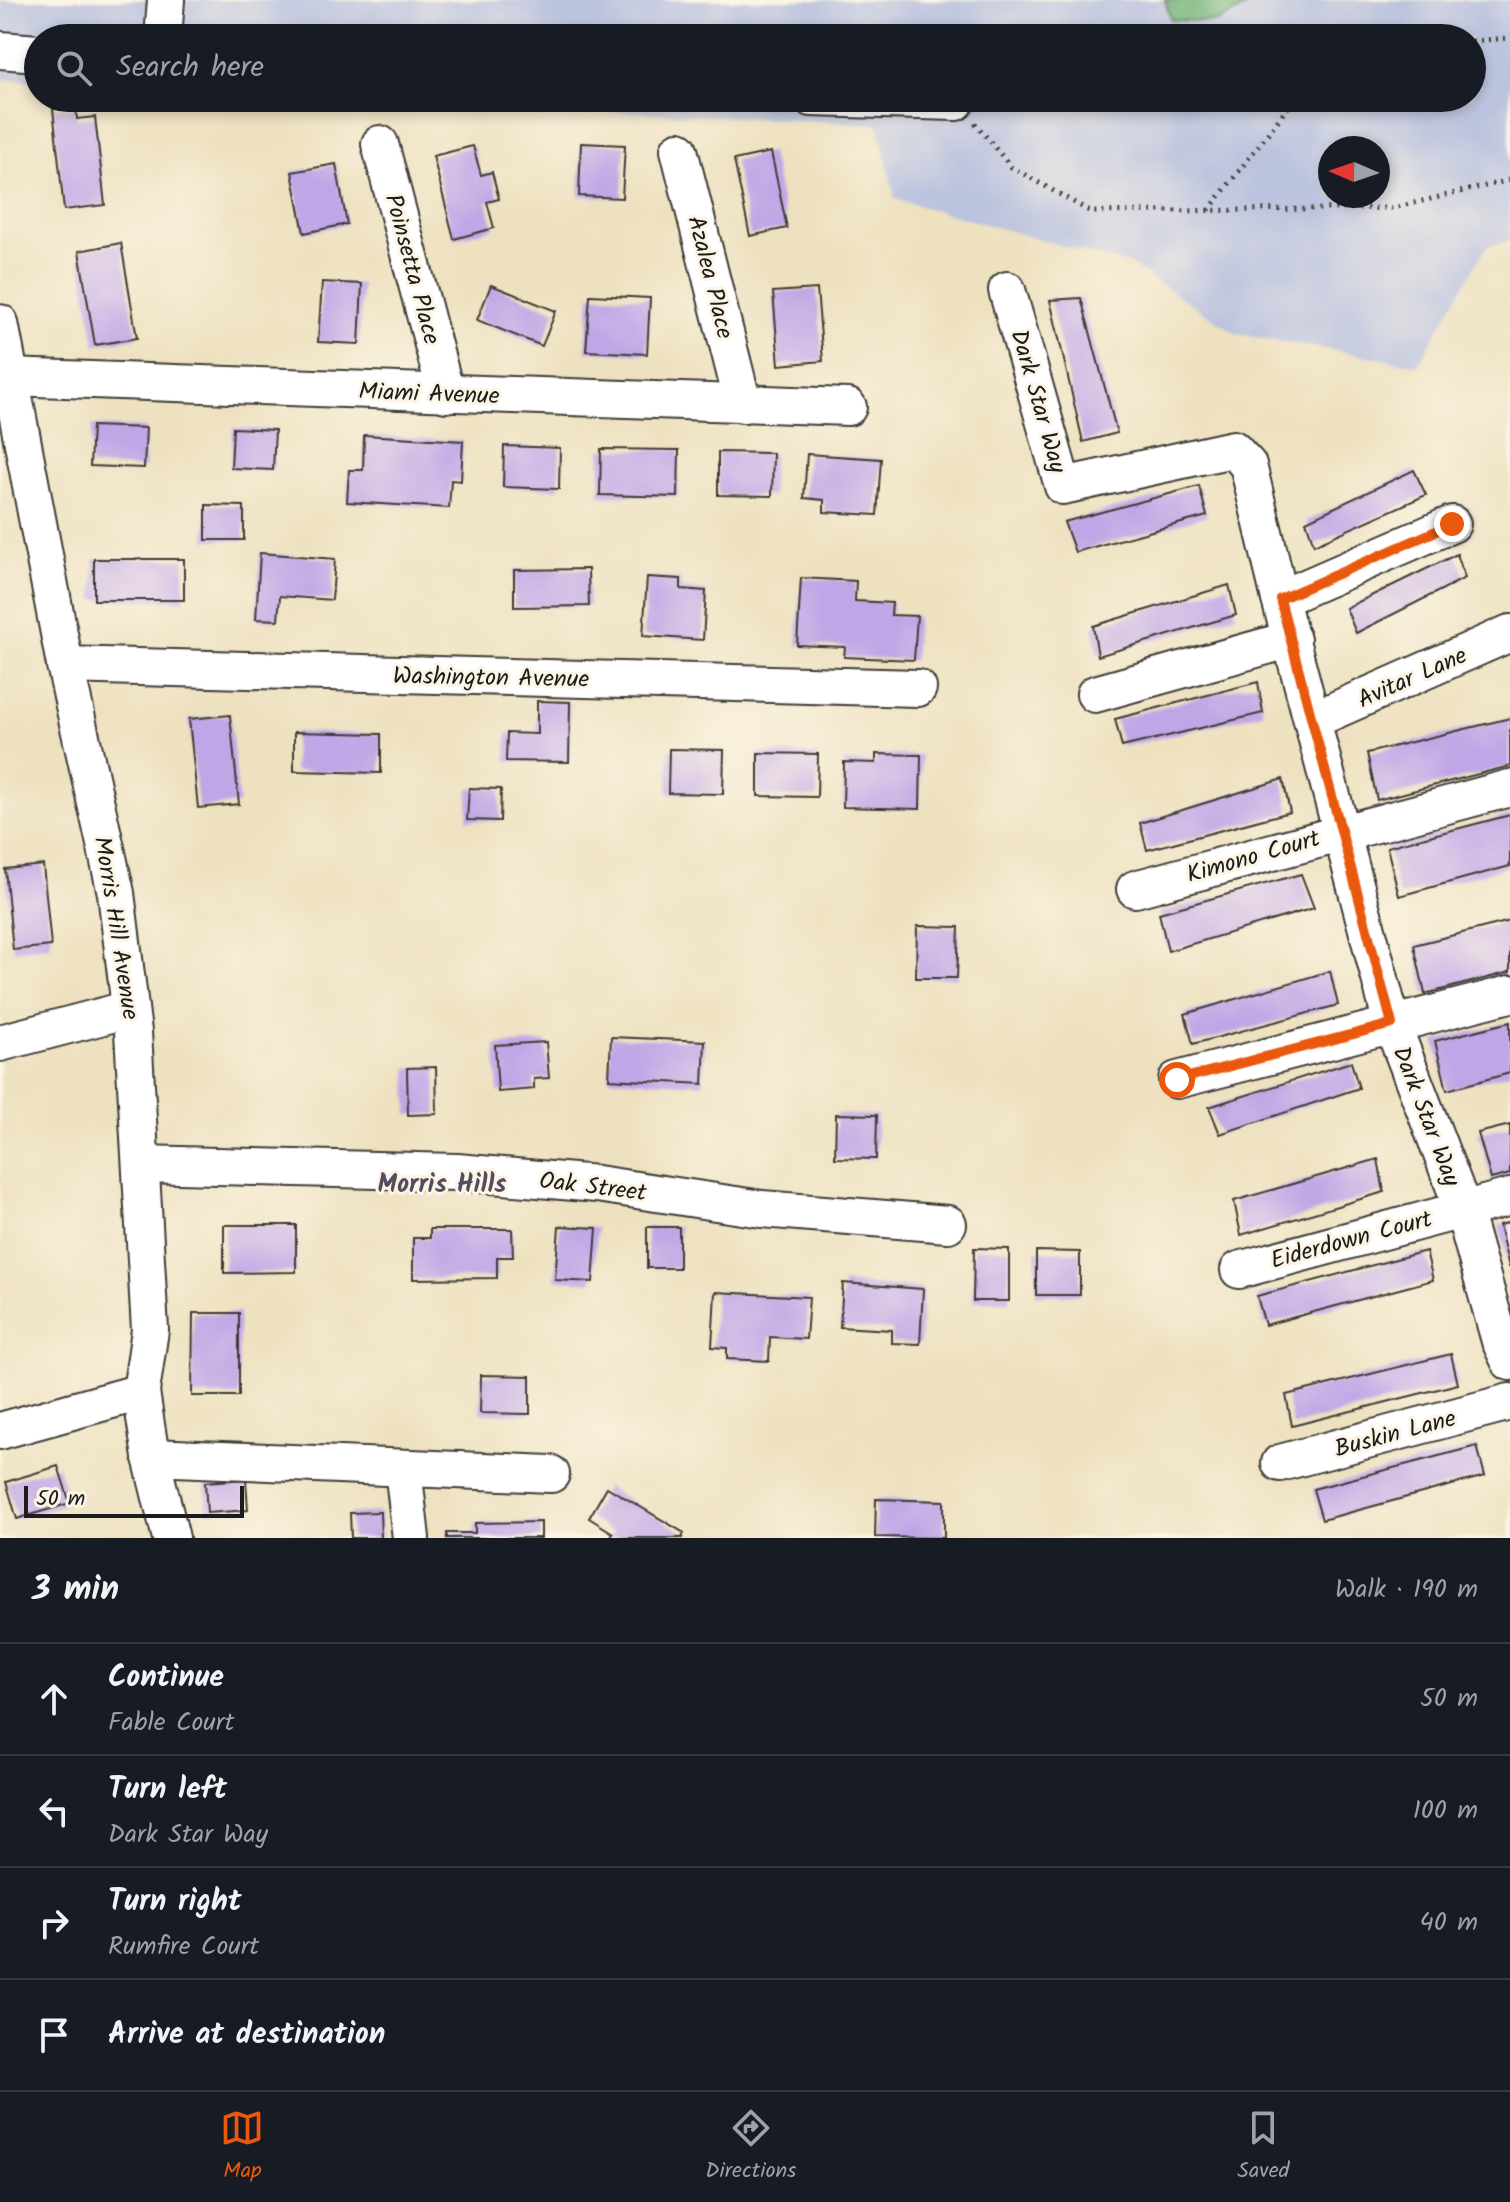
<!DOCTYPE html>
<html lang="en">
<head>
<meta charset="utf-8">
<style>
	body { margin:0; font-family:Kalam,sans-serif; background:#20242c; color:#f1f3f6 }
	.compass { position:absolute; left:1318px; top:136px; width:72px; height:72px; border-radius:50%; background:#171b24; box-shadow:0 4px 12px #0003; rotate:272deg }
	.scale { position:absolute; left:24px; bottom:20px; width:220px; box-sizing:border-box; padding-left:8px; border:4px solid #1c1c1c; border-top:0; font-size:22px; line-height:28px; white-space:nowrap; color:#1c1c1c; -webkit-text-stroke:6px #fcf5e5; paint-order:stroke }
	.stop { position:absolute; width:24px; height:24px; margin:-18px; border:6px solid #ea580c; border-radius:50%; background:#fff }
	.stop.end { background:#ea580c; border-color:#fff; box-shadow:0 2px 8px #0008 }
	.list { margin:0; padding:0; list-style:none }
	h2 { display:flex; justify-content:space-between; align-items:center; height:104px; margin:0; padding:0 32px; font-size:34px }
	h2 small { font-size:26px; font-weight:400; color:#9ea1a6 }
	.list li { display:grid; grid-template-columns:52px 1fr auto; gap:24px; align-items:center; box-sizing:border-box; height:112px; padding:0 32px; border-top:2px solid #363941 }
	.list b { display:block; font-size:30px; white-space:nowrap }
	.list p { margin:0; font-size:26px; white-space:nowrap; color:#9ea1a6 }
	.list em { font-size:26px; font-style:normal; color:#9ea1a6 }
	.icon { flex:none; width:44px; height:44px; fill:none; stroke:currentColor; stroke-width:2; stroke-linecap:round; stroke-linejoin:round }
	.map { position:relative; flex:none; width:1510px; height:1538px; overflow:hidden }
	.search { position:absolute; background:#171b24; box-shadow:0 4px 12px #0003; left:24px; right:24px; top:24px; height:88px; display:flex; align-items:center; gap:20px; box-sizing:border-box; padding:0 28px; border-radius:44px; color:#9ea1a6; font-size:30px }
	.sheet { height:552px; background:#171b24 }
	nav { display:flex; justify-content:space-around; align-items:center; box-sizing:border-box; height:112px; border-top:2px solid #363941; background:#171b24; font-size:22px; color:#9ea1a6 }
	nav a { display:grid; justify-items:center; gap:4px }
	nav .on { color:#ea580c }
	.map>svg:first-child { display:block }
	.industrial { fill:#bbc3de; fill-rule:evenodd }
	.forest { fill:#68ac70; stroke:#426446; stroke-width:2 }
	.building { fill:#c0a6e6 }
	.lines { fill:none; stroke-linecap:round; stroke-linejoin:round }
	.minor-casing { stroke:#3c3a35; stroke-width:40 }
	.path { stroke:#3c3a35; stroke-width:5; stroke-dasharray:2 6; stroke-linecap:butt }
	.minor { stroke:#fff; stroke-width:36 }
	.route { stroke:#ea580c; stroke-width:10 }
	.labels { text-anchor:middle; stroke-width:6; stroke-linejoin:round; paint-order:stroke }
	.street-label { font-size:24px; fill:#1c1c1c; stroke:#fcf5e5 }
	.neighbourhood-label { font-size:26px; font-weight:bold; fill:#554c63; stroke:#fcf5e5 }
</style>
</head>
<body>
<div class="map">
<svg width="1510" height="1538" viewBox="0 0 1510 1538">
	<rect width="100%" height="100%" fill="#fcf5e5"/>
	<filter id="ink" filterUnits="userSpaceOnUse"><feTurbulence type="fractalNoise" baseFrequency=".0125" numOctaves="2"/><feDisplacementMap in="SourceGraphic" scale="16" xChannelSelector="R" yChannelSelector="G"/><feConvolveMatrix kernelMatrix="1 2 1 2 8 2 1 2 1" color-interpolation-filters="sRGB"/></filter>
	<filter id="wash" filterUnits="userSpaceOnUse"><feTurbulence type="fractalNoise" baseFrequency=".006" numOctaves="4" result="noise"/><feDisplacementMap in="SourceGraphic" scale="32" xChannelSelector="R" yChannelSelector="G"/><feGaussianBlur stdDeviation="1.8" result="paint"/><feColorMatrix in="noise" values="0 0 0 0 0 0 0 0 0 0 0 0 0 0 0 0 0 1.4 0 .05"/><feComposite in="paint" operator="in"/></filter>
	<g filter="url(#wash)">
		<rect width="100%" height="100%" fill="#eee1c0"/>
		<path class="industrial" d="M 0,0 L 1510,0 L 1510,240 L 1486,247 L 1418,365 L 1237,334 L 1131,265 L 895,199 L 878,124 L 343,98 L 1472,98 L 1472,38 L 38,38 L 38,81 L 0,79 ZM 1330,148 L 1378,148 L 1378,196 L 1330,196 Z"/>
		<polygon class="forest" points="1165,0 1259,0 1217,22 1171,20"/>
		<g id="blocks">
			<g class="building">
				<polygon points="76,107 77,119 95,117 105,205 64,210 53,109"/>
				<polygon points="581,143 625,145 622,198 579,196"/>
				<polygon points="473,146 481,175 492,172 499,199 487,202 494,228 454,239 433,156"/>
				<polygon points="771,152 787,228 750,236 734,160"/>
				<polygon points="336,164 347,224 304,233 292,172"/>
				<polygon points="121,243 137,338 95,345 79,251"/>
				<polygon points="322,282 362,284 359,344 318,342"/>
				<polygon points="491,285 556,311 542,346 477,320"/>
				<polygon points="817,289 823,361 779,365 773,292"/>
				<polygon points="590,295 650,298 647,354 586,351"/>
				<polygon points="1081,298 1117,433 1083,442 1050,300"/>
				<polygon points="92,426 146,428 144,468 90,466"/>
				<polygon points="233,428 275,430 273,470 231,468"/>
				<polygon points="364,435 463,441 461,481 451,480 449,508 347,502 349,470 363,470"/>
				<polygon points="504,446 560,448 559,489 503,487"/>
				<polygon points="601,449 679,450 678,497 600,495"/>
				<polygon points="718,452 773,453 772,496 718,495"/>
				<polygon points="807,454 881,459 877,515 824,512 824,500 804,498"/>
				<polygon points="1414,470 1426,495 1314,545 1306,521"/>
				<polygon points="1199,486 1207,516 1075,552 1064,522"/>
				<polygon points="206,505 244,506 244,540 206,540"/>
				<polygon points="260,553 335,559 332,600 280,596 278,620 256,619"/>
				<polygon points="1457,554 1465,578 1356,633 1346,608"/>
				<rect x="94" y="559" width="90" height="41"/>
				<polygon points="588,569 589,606 514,607 514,570"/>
				<polygon points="647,577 681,579 681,589 706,591 703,640 643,636"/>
				<polygon points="801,578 856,581 855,601 892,603 891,615 917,616 914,660 844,657 845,647 797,645"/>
				<polygon points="1229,585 1236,615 1098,656 1093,626"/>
				<polygon points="1258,682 1263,713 1122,747 1115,719"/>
				<polygon points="537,701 570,702 569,762 506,761 507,733 537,734"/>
				<polygon points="230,715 239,804 198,808 189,719"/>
				<polygon points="1510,718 1510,766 1377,800 1367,753"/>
				<polygon points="294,732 381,734 381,773 294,771"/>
				<polygon points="669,749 724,750 723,794 668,793"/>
				<polygon points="758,753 818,754 817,797 758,796"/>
				<polygon points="876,754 921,755 920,809 843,807 844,762 876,763"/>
				<polygon points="1283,779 1290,812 1147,850 1140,823"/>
				<polygon points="469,788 501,789 500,821 467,820"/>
				<polygon points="1510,815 1510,866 1399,896 1387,847"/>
				<polygon points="43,865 51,946 13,950 5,869"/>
				<polygon points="1301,874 1314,908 1168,951 1159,913"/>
				<polygon points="1510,921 1510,972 1425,994 1414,945"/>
				<polygon points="917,926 959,927 957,978 916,978"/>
				<polygon points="1330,971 1338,1005 1193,1044 1185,1014"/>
				<polygon points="1510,1022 1510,1073 1447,1090 1435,1041"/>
				<polygon points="611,1037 705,1041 703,1084 609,1079"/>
				<polygon points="546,1042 549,1078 534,1079 534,1089 498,1092 495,1045"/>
				<polygon points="1351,1062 1359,1088 1220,1134 1209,1107"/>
				<polygon points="436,1067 437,1114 408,1115 407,1068"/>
				<polygon points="836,1114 877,1115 876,1159 835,1158"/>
				<polygon points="1510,1125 1510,1174 1491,1179 1478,1133"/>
				<polygon points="1378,1159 1384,1192 1241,1235 1234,1201"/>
				<polygon points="1510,1222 1510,1267 1509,1267 1499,1225"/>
				<polygon points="224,1225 296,1225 296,1272 224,1273"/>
				<polygon points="559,1226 597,1228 593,1282 555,1280"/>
				<rect x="647" y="1227" width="32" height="41"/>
				<polygon points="430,1229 512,1229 513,1257 497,1257 497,1278 413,1279 413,1238 430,1238"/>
				<polygon points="974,1248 1009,1249 1009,1301 973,1301"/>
				<polygon points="1036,1251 1080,1252 1080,1295 1036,1295"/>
				<polygon points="1426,1251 1433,1280 1265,1325 1257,1296"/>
				<polygon points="843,1283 923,1289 920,1344 892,1343 892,1330 840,1327"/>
				<polygon points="715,1292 809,1297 806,1339 770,1337 769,1361 727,1359 727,1348 712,1347"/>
				<polygon points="193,1313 239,1313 239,1396 192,1396"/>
				<polygon points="1451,1354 1458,1384 1292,1426 1286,1395"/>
				<polygon points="481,1375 530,1376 530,1414 480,1413"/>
				<polygon points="1477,1446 1485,1476 1322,1520 1313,1489"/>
				<polygon points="58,1466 70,1503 17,1519 6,1482"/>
				<polygon points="246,1479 248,1510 207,1513 205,1482"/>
				<polygon points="607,1487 684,1533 682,1538 610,1538 613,1533 589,1518"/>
				<polygon points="876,1499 944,1501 944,1538 875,1537"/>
				<polygon points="380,1512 381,1538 351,1538 350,1513"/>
				<polygon points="541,1522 541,1538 447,1538 447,1533 475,1533 475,1523"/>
			</g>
		</g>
	</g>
	<g filter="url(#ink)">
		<use href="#blocks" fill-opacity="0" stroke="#3c3a35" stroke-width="2"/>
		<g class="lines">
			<g class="minor-casing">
				<g id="minor">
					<polyline points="163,38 166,0"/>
					<polyline points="0,50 38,53"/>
					<polyline points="811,98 956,102"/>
					<polyline points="380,144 446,394"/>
					<polyline points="679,150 743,404"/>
					<polyline points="1007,290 1063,486 1233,449 1248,465 1280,599 1392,1024 1463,1209 1500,1341 1510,1362"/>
					<polyline points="0,323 65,665 116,893 133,1032 150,1330 141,1392 151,1457 171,1538"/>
					<polyline points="9,377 848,407"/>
					<polyline points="1280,599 1452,524"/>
					<polyline points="65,665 918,688"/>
					<polyline points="1095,694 1292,639"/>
					<polyline points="1313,720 1510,633"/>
					<polyline points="1135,889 1510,788"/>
					<polyline points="0,1043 130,1009"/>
					<polyline points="1177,1080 1510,994"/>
					<polyline points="141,1164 457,1172 597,1184 762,1209 948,1224"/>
					<polyline points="1239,1270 1510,1197"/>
					<polyline points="0,1431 141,1392"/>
					<polyline points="151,1457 551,1474"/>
					<polyline points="1280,1463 1510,1402"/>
					<polyline points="403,1468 411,1538"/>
				</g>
			</g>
			<g class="path">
				<polyline points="1472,41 1510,38"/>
				<polyline points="975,123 1011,167 1091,212 1393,208 1510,180"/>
				<polyline points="1209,210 1295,98"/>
			</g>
			<use href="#minor" class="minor"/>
		</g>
	</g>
	<g class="lines" filter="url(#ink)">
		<polyline class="route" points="1177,1080 1392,1024 1280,599 1452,524"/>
	</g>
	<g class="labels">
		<g class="street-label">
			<text transform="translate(413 269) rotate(75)" y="8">Poinsetta Place</text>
			<text transform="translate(711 277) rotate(76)" y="8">Azalea Place</text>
			<text transform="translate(429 393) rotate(2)" y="8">Miami Avenue</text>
			<text transform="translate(1039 401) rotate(74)" y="8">Dark Star Way</text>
			<text transform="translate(491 677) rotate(1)" y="8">Washington Avenue</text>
			<text transform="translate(1412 677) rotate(-24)" y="8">Avitar Lane</text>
			<text transform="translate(1253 856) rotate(-16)" y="8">Kimono Court</text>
			<text transform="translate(117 928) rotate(81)" y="8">Morris Hill Avenue</text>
			<text transform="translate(1427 1116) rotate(69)" y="8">Dark Star Way</text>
			<text transform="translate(593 1186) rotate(7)" y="8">Oak Street</text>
			<text transform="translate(1351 1239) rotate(-15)" y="8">Eiderdown Court</text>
			<text transform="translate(1395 1433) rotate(-15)" y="8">Buskin Lane</text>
		</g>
		<g class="neighbourhood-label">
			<text x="442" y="1192">Morris Hills</text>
		</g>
	</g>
</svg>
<svg class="compass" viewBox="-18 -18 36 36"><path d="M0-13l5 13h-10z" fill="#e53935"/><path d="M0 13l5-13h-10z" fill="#9ea1a6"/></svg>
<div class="scale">50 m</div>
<div class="stop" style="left:1177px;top:1080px"></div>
<div class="stop end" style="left:1452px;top:524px"></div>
<div class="search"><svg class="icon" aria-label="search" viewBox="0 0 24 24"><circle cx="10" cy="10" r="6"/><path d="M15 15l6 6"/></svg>Search here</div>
</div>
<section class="sheet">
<h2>3 min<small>Walk · 190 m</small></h2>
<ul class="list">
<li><svg class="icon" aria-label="ahead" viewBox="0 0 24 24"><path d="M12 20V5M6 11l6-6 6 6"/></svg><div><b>Continue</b><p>Fable Court</p></div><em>50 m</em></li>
<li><svg class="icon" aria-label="left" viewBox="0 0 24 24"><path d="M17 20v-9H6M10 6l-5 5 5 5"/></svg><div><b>Turn left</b><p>Dark Star Way</p></div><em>100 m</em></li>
<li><svg class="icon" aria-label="right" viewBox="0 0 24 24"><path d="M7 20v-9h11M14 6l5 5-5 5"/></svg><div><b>Turn right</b><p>Rumfire Court</p></div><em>40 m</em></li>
<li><svg class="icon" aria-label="arrive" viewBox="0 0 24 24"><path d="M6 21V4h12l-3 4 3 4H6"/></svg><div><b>Arrive at destination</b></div></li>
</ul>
</section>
<nav>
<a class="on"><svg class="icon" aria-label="map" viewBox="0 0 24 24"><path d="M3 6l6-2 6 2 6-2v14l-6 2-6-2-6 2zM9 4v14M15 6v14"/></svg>Map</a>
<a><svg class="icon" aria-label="directions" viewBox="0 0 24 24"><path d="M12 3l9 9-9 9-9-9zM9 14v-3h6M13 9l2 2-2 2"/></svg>Directions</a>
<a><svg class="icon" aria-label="saved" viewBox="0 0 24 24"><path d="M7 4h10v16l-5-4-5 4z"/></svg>Saved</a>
</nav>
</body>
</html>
